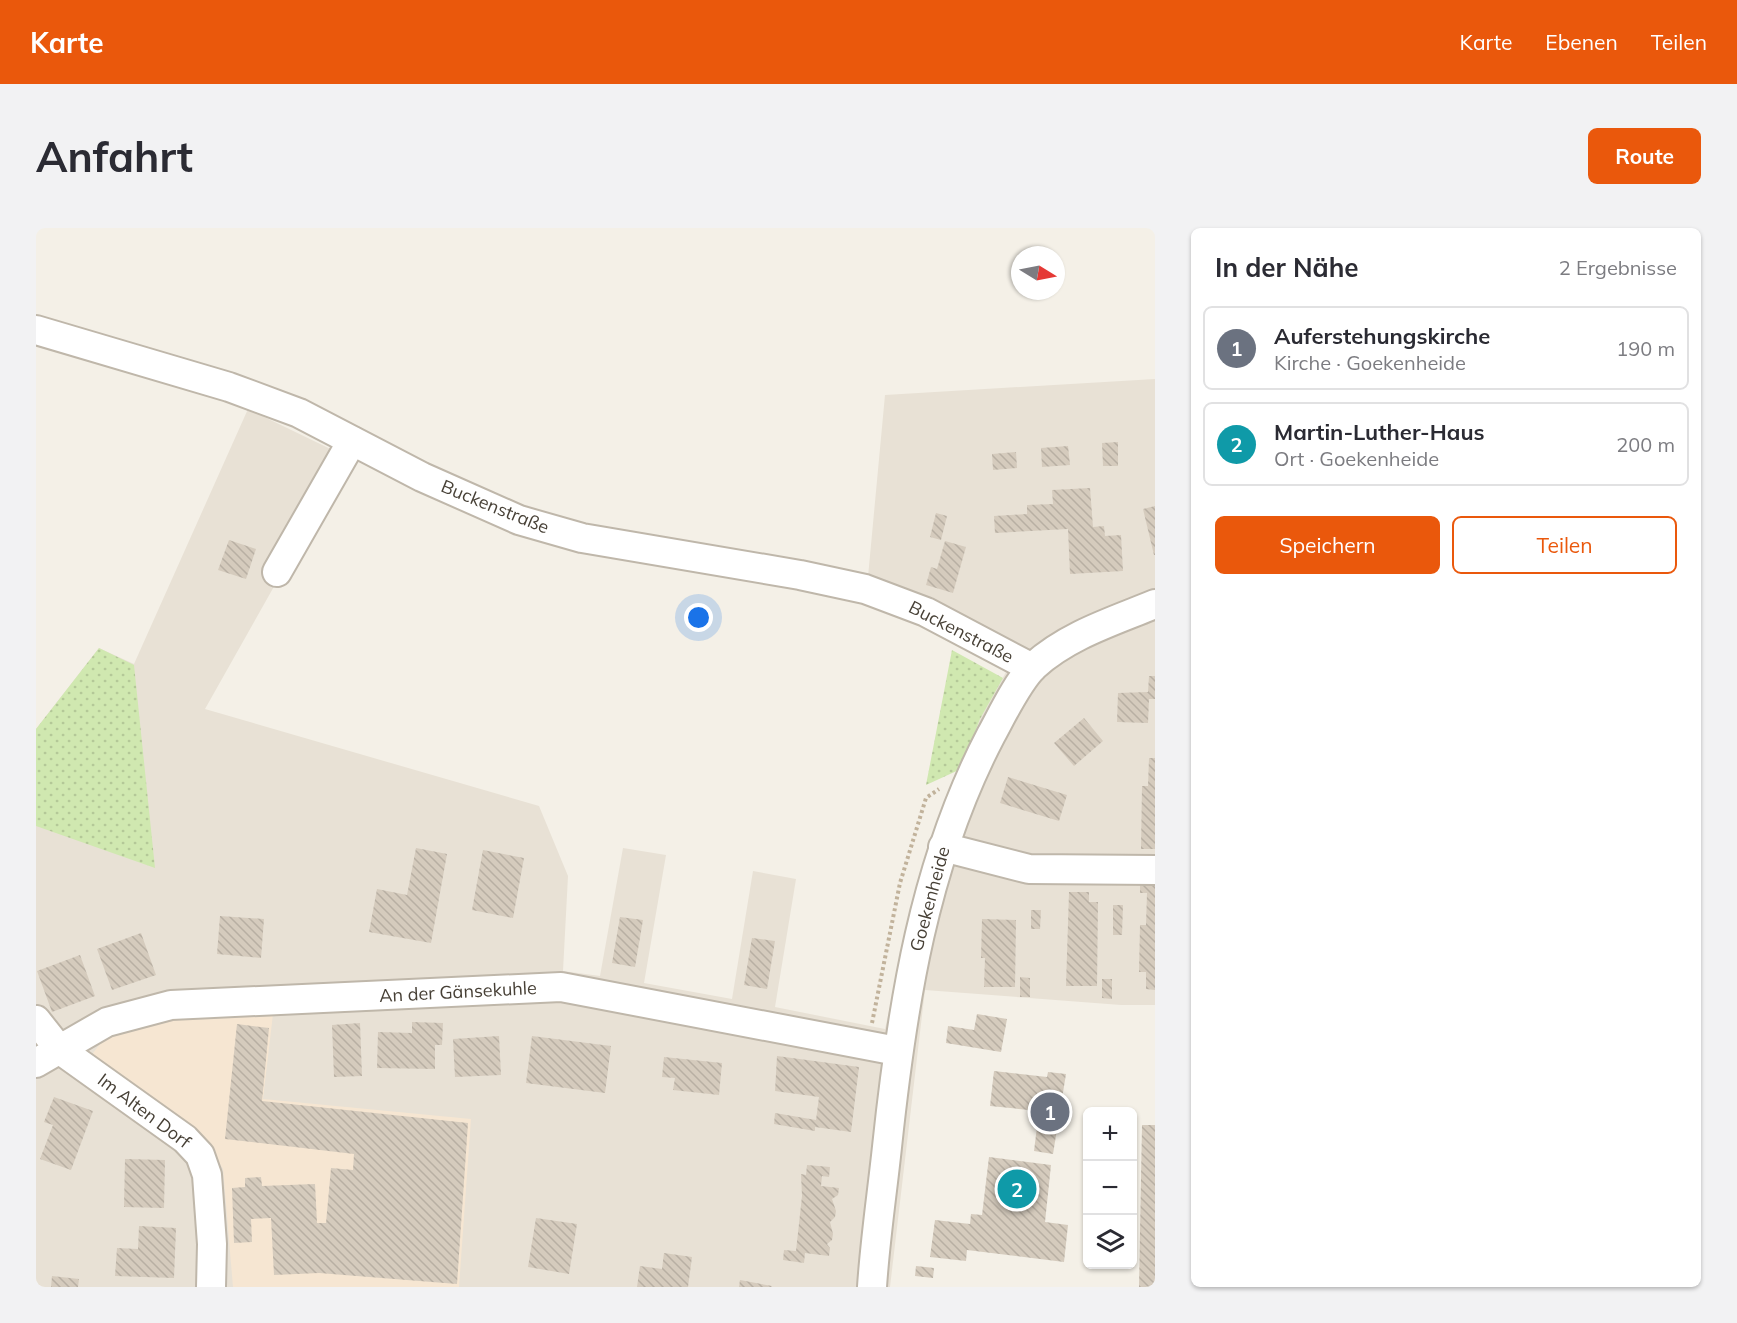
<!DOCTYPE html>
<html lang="de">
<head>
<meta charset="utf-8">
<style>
	body { margin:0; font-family:Mulish,sans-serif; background:#f2f2f3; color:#2b2b33 }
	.controls { position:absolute; right:18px; bottom:18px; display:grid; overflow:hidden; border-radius:9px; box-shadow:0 2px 4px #0004 }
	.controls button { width:54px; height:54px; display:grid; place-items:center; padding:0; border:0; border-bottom:2px solid #e1e1e2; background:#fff; color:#2b2b33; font:30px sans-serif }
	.compass { position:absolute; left:975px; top:18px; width:54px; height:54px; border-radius:50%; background:#fff; box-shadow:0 2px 4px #0004; rotate:100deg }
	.you { position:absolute; left:663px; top:390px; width:21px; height:21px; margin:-15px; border:4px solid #fff; border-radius:50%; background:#1a73e8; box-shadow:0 0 0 9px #1a73e833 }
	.badge { display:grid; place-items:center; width:39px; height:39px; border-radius:50%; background:#ea580c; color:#fff; font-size:20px; font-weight:700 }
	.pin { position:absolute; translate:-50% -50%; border:3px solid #fff; box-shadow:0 2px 6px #0006 }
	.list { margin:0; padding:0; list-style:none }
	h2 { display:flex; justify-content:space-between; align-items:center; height:78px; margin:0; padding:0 24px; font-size:26px }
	h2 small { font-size:20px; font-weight:400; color:#7c7c81 }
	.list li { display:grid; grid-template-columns:39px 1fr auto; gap:18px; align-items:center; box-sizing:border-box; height:84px; margin:0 12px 12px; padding:0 12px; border:2px solid #e1e1e2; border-radius:9px }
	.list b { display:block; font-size:22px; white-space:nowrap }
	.list p { margin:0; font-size:20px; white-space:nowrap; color:#7c7c81 }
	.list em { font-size:20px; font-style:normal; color:#7c7c81 }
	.actions { display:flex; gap:12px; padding:18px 24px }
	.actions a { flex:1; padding:14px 0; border:2px solid #ea580c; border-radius:9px; text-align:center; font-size:21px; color:#ea580c }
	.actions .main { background:#ea580c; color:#fff }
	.icon { flex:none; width:33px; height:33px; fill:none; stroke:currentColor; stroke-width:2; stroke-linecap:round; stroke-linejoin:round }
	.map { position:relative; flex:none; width:1119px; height:1059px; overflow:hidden; border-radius:9px }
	header { display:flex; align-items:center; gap:36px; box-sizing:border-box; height:84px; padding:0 30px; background:#ea580c; color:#fff }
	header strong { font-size:28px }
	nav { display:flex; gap:33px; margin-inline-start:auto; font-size:21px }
	.intro { display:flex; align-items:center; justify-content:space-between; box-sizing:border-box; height:144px; padding:0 36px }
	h1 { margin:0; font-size:42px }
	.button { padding:15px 27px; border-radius:9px; background:#ea580c; color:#fff; font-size:21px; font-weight:700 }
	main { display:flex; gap:36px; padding:0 36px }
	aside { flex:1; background:#fff; border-radius:9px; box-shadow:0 2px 4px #0004 }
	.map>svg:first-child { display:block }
	.residential { fill:#e8e1d5 }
	.commercial { fill:#f6e6d2 }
	.grass { fill:url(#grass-dots) }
	.building { fill:url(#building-back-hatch) }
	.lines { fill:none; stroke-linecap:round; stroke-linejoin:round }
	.minor-casing { stroke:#bfb7aa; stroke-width:32 }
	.path { stroke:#c1b29b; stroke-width:4; stroke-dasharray:3 3; stroke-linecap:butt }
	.minor { stroke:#fff; stroke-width:28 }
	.labels { text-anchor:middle; stroke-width:5; stroke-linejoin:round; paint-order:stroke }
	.street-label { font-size:18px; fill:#474036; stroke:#fff }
</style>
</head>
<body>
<header>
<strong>Karte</strong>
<nav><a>Karte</a><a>Ebenen</a><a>Teilen</a></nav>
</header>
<div class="intro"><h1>Anfahrt</h1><a class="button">Route</a></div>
<main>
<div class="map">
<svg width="1119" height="1059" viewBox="0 0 1119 1059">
	<defs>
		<pattern id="grass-dots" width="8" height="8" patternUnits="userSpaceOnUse" patternTransform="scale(1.5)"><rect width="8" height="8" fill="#d0e8b0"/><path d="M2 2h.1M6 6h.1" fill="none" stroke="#b4c898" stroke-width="1.8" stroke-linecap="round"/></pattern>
		<pattern id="building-back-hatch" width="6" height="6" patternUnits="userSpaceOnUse" patternTransform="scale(1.5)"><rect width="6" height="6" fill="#d5cbbd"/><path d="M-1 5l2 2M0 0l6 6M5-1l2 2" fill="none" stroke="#b8afa3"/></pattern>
	</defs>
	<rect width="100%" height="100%" fill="#f4f0e7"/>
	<polygon class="residential" points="1119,151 1119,777 1085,777 889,762 854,1059 0,1059 0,501 63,420 98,436 212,181 311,229 169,481 503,578 532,648 527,743 564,748 587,620 630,627 608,755 696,771 717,643 760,651 739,779 849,801 884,644 944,491 985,417 886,370 832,349 849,167"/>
	<polygon class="commercial" points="237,786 227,871 435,891 423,1059 197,1059 187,941 163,903 59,836 57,825 67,812 131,790"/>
	<g class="grass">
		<polygon points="63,420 98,437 119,640 0,598 0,501"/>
		<polygon points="916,422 967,450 944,491 925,541 890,557"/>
	</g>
	<g class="building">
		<polygon points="1082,214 1082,238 1067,238 1066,215"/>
		<polygon points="1032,218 1034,237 1006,239 1005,220"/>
		<polygon points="980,224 981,240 957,242 956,226"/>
		<polygon points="1054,260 1057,299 1068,298 1069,308 1085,307 1087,343 1034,346 1032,301 959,305 958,288 991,286 991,277 1017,276 1016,262"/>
		<polygon points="1119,278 1119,327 1118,327 1107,281"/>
		<polygon points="900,285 911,288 905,312 894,309"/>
		<polygon points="193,312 220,321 210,351 182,342"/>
		<polygon points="909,313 930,319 917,365 890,357 895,339 901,341"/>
		<polygon points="1113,448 1119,448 1119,471 1113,471 1112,495 1081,494 1082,465 1112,464"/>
		<polygon points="1048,490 1067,513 1038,538 1018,515"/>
		<polygon points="1113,530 1119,530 1119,621 1105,621 1106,558 1112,558"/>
		<polygon points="972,549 1031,567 1023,593 964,575"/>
		<polygon points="380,620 411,626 395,715 333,704 341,661 371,667"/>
		<polygon points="447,622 488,630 477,690 436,682"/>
		<polygon points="1104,655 1119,655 1119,762 1110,761 1110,744 1103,744 1104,697 1110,697 1111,665 1104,665"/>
		<polygon points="1033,664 1053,664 1053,674 1062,674 1061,758 1030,758"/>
		<polygon points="1077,677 1087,677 1086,707 1077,707"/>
		<polygon points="995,682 1005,682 1004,701 995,701"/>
		<polygon points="184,688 228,691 225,730 181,726"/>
		<polygon points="584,689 607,692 599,739 576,735"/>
		<polygon points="946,691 980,692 979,759 948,759 949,730 945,730"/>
		<polygon points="105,705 120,747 76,762 61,721"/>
		<polygon points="716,710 739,713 731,761 708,757"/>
		<polygon points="44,727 59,768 16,784 1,743"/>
		<polygon points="984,749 994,750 994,769 984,769"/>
		<polygon points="1066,751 1076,751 1076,771 1066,770"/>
		<polygon points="941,786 971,791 965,824 910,815 912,798 938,802"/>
		<polygon points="376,794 407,795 406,817 399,817 399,841 341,840 342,804 376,805"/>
		<polygon points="324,795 326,848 298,849 296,797"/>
		<polygon points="201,796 233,800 226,873 432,895 421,1056 283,1045 238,1047 235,990 215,991 216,1014 198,1015 196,960 209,959 209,950 225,949 226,958 279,956 281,995 290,995 295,940 317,942 318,926 189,911"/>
		<polygon points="463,808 465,847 419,849 417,811"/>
		<polygon points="496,808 575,818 569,865 490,855"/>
		<polygon points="741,828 823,839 815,904 779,899 779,903 738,896 739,885 780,892 783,869 739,863"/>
		<polygon points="628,829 686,835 683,867 637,862 639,850 626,849"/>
		<polygon points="958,843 1011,849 1012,844 1030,846 1017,926 998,923 1003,883 954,878"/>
		<polygon points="18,869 57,883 35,942 4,931 17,897 8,894"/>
		<polygon points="1106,897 1119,897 1119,1059 1103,1059"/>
		<polygon points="953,929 1015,937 1009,994 1032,997 1028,1034 931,1022 930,1033 894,1029 899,992 934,996 935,986 946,987"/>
		<polygon points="89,931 129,932 128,980 88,979"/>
		<polygon points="771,937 794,939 793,949 786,948 785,958 803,960 802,967 796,971 800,983 799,989 794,994 797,1006 796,1012 791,1016 794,1020 793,1028 769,1025 768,1035 747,1032 748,1022 760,1023 766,968 765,946 770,947"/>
		<polygon points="500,990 541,996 533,1046 492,1039"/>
		<polygon points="103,998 140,1000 138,1050 79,1048 81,1020 102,1021"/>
		<polygon points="628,1025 656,1029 652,1059 601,1059 604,1038 626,1041"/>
		<polygon points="880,1038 898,1040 897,1050 879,1048"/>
		<polygon points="16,1048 43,1051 42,1059 15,1059"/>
		<polygon points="704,1052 736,1058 735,1059 703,1059"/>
	</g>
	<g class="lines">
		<g class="minor-casing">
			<g id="minor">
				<polyline points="0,102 193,159 263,185 386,249 483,292 546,310 764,347 829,361 890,384 996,440"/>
				<polyline points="241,344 316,213"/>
				<polyline points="907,619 993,641 1119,642"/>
				<polyline points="0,792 23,821 149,911 164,927 171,947 176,1016 175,1059"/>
				<polyline points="0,835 71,794 135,777 525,759 861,823"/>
				<path d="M 836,1059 C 839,1012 846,966 851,919 C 866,777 888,635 955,507 C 966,487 982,453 998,438 C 1032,407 1078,393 1119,376"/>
			</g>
		</g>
		<polyline class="path" points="836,795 864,655 890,570 903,561"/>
		<use href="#minor" class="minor"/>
	</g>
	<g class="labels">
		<g class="street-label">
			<text transform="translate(459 279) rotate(22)" y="6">Buckenstraße</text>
			<text transform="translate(925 404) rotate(27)" y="6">Buckenstraße</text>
			<text transform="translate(894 671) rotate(-75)" y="6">Goekenheide</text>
			<text transform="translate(422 764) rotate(-3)" y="6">An der Gänsekuhle</text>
			<text transform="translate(108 883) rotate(37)" y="6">Im Alten Dorf</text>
		</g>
	</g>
</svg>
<div class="controls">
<button>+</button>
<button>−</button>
<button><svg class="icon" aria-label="layers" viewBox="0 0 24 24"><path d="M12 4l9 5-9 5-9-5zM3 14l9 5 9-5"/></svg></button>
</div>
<svg class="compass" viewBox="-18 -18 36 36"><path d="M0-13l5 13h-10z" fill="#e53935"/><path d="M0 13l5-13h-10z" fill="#7c7c81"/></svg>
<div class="you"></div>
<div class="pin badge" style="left:1014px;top:884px;background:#6b7280">1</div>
<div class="pin badge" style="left:981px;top:961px;background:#0f9aa8">2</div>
</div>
<aside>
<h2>In der Nähe<small>2 Ergebnisse</small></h2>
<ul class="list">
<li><span class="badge" style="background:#6b7280">1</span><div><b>Auferstehungskirche</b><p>Kirche · Goekenheide</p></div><em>190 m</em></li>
<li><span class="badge" style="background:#0f9aa8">2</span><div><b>Martin-Luther-Haus</b><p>Ort · Goekenheide</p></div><em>200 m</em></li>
</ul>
<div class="actions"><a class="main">Speichern</a><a>Teilen</a></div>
</aside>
</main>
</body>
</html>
